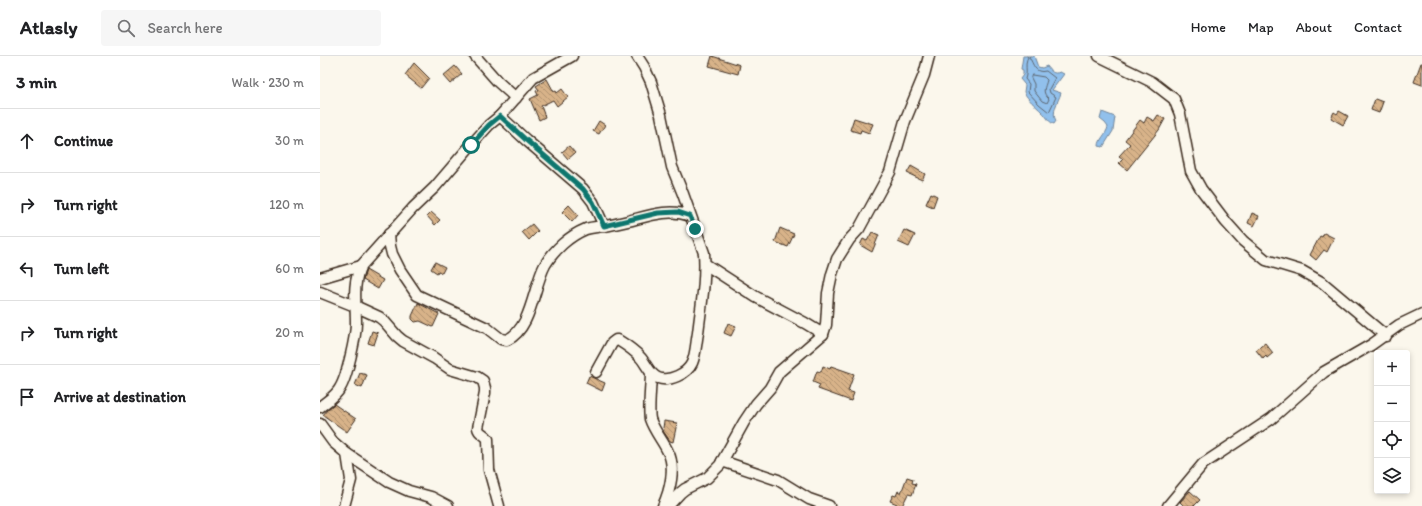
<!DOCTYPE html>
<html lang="en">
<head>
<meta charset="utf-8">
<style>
	body { margin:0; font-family:Itim,sans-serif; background:#f6f6f6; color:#202124 }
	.controls { position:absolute; right:12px; bottom:12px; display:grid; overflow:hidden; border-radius:4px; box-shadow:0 2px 6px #0003 }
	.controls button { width:36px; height:36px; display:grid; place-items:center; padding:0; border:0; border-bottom:1px solid #e0e0e0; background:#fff; color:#202124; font:20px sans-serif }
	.stop { position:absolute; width:12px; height:12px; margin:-9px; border:3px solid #0f766e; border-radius:50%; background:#fff }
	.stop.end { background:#0f766e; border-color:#fff; box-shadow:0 1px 4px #0008 }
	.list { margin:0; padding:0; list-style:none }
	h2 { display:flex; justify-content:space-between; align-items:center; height:52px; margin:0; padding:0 16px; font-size:17px }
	h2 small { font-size:13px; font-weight:400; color:#757577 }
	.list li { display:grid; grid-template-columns:26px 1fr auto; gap:12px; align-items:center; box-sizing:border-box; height:64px; padding:0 16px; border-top:1px solid #e0e0e0 }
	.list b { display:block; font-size:15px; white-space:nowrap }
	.list em { font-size:13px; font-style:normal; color:#757577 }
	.icon { flex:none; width:22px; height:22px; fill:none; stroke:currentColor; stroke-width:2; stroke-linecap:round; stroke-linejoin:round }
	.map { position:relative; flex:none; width:1102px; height:450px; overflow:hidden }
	header { display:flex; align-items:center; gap:24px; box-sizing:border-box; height:56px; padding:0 20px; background:#fff; border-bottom:1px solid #e0e0e0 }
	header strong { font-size:19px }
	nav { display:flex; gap:22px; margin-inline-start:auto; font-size:14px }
	.search { width:280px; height:36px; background:#f6f6f6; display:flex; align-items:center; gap:10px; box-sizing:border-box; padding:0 14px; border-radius:4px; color:#757577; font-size:15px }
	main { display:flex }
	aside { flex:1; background:#fff }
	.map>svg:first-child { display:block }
	.water { fill:#91c0ec; stroke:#6f849a }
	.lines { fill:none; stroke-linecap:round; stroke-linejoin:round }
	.shore { stroke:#5d6670; stroke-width:1 }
	.building { fill:url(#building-back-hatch); stroke:#3b2a1e }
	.street-casing { stroke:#3b2a1e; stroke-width:13 }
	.street { stroke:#fbf7ec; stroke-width:10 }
	.route { stroke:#0f766e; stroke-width:5 }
</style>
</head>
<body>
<header>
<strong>Atlasly</strong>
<div class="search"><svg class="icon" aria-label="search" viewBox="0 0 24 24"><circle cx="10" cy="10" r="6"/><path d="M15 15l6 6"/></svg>Search here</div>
<nav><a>Home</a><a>Map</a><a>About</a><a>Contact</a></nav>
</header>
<main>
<aside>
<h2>3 min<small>Walk · 230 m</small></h2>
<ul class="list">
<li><svg class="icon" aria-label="ahead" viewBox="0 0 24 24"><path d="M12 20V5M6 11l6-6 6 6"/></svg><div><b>Continue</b></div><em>30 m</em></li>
<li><svg class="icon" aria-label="right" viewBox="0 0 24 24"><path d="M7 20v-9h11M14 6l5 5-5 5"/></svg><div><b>Turn right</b></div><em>120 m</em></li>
<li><svg class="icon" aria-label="left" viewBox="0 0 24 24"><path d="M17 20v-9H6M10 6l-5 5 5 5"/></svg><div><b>Turn left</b></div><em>60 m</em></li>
<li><svg class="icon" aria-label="right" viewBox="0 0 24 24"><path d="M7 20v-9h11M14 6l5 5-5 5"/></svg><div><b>Turn right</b></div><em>20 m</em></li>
<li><svg class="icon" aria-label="arrive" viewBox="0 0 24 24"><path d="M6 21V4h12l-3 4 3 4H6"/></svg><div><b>Arrive at destination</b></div></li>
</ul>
</aside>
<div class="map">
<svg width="1102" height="450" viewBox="0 0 1102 450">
	<defs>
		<pattern id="building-back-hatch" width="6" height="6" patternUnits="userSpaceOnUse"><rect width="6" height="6" fill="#d8b389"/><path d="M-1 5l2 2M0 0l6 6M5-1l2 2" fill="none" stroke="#b0926f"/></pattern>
	</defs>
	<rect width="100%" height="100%" fill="#fbf7ec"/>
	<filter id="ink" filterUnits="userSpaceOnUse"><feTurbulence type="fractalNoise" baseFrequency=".025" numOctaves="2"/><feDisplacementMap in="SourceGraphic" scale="8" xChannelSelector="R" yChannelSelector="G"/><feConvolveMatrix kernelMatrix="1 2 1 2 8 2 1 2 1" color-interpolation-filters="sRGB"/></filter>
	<g filter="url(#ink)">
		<g class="water">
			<path d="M 703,0 L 714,0 L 718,11 L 722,12 L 727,10 C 731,15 733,19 740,16 L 744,18 L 732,34 L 741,37 C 738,46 731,56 736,65 L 734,68 C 728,66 727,60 722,56 C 715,49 708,44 704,36 L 705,29 L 700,23 L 703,19 L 703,14 L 701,13 Z"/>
			<path d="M 782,56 L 795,61 L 793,75 L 783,91 L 779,90 C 779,83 786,79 788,71 L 785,67 L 780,63 Z"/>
		</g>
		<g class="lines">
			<g class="shore">
				<path d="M 707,0 L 708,1 C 704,8 708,15 705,23 L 709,28 L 708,36 L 719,48 L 729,56 L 736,41 L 730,37 L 729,33 L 735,22 L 726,15 C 714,18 714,8 709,1 L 710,0"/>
				<path d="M 712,19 L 724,21 L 727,24 C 725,32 721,36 729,43 L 727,47 L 722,45 L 714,35 L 714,28 L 711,22 Z"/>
			</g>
		</g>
		<g class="building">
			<polygon points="392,0 420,9 418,18 389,10"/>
			<polygon points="94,7 109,22 101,32 85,19"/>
			<polygon points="1101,7 1102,7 1102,29 1094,26"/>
			<polygon points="135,10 142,18 130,28 123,20"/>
			<polygon points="227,23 234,36 236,35 237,37 242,33 248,41 237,50 233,44 221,50 225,61 219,64 210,43 218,39 216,35 219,34 216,30"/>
			<polygon points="1055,43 1063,46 1059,57 1051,54"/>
			<polygon points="1019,55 1028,60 1023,69 1011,62 1014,56 1017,58"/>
			<polygon points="838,59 845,63 839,74 807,114 799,107 803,103 799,100 810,88 805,84 820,64 824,67 827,61 834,65"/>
			<polygon points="534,62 553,68 549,77 541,74 540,77 530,74"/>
			<polygon points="279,65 285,69 279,78 273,75"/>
			<polygon points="249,90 255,97 248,103 242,96"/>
			<polygon points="591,110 605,118 602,124 587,117"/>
			<polygon points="611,137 617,140 613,151 606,148"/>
			<polygon points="249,149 258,159 252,166 242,156"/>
			<polygon points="111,156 120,164 115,169 107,160"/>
			<polygon points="932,157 939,160 934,170 928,167"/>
			<polygon points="212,168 218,175 209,184 202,176"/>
			<polygon points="460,172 474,178 468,191 455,186"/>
			<polygon points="584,174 595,179 589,191 578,186"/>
			<polygon points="552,176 559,179 552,196 540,189 543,183 547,185"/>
			<polygon points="1004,177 1014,182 1007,196 1004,194 996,204 990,199 1000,180 1002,181"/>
			<polygon points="115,206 125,211 122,217 118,215 117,217 111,213"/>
			<polygon points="46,214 63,224 58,233 43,224"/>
			<polygon points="98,247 119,258 113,271 100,265 95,266 92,263 92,260"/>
			<polygon points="408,267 416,270 411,280 404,277"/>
			<polygon points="52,275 58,277 54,289 48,287"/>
			<polygon points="945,287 953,297 947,302 946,300 943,303 936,294"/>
			<polygon points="503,310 510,313 511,310 534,318 528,335 534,337 531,345 498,333 500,329 493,326 497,315 501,316"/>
			<polygon points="40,317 47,319 42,332 35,329"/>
			<polygon points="269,320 285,327 282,335 266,327"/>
			<polygon points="14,348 36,363 27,376 3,359 7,354"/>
			<polygon points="344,365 357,367 353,386 350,385 343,375 344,373 343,372"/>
			<polygon points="587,421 593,423 592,427 596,428 592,439 588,438 582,450 576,450 577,448 570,445 573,439 576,440 578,435 581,437"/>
			<polygon points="870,435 880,444 874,450 864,450 860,446"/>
		</g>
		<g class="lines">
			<g class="street-casing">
				<g id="street">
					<polyline points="155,0 178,26 196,42"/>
					<polyline points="779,0 832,26 854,43 860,58 871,115 881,133 906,166 923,185 946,204 982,215 1003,227 1066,280"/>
					<polyline points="180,60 206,84 263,133 273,146 284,170"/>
					<path d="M 69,178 L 70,190 L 72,198 L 80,214 L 97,239 L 167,272 L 181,283 L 187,284 C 212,272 213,231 225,209 C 234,194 249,180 266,173 C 272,171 277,171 284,170 C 292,169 300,167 308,165 C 328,160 349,152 370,160"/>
					<polyline points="385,208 436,241 485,267 503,278"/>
					<polyline points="0,222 41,210"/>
					<path d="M 0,236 L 35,250 L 59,261 L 64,265 L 77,280 L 83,285 L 114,302 L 130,313 L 157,321 L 163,325 L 165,332 L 165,337 L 158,372 C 159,378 165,378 168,383 L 169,414 L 179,450"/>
					<path d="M 276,316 L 292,287 L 296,284 L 298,284 C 306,289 314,294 320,301 C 326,307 329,318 338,322 C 349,326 367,318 372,307 C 376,298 376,287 378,277 C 381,251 386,224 384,197 L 363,138 L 352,111 L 341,59 L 331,26 L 324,11 L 317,0"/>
					<path d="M 331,317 C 331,328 328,354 330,363 C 334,375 343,385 348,396 C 356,411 350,435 343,450"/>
					<path d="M 0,351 C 7,345 16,340 20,332 C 27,321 36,280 36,267 C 36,247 32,228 41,210 L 93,152 L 115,131 L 151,89 L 169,69 L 180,60 L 213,22 L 252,0"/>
					<polyline points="0,368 13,386 27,398 69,426 89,435 111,441 128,450"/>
					<polyline points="402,405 458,424 489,443 509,450"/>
					<polyline points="24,450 31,424 27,398"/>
					<polyline points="348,450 360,437 365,433 387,422 400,409 424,366 436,348 450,332 459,316 503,278 506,269 508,237 512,218 517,203 529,184 539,173 570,116 585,65 604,19 609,0"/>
					<polyline points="848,450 883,408 951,363 1004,316 1051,289 1079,269 1102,258"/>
				</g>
			</g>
			<use href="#street" class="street"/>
		</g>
	</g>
	<g class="lines" filter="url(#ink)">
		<polyline class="route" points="151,89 169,69 180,60 206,84 263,133 273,146 284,170 338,157 358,156 370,160 375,173"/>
	</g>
</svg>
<div class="controls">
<button>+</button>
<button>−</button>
<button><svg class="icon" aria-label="locate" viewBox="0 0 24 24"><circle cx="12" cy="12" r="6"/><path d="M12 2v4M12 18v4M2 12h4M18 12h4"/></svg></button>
<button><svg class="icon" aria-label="layers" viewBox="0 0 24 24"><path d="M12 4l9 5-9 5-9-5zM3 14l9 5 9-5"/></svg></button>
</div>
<div class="stop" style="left:151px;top:89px"></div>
<div class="stop end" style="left:375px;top:173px"></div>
</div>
</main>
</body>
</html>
